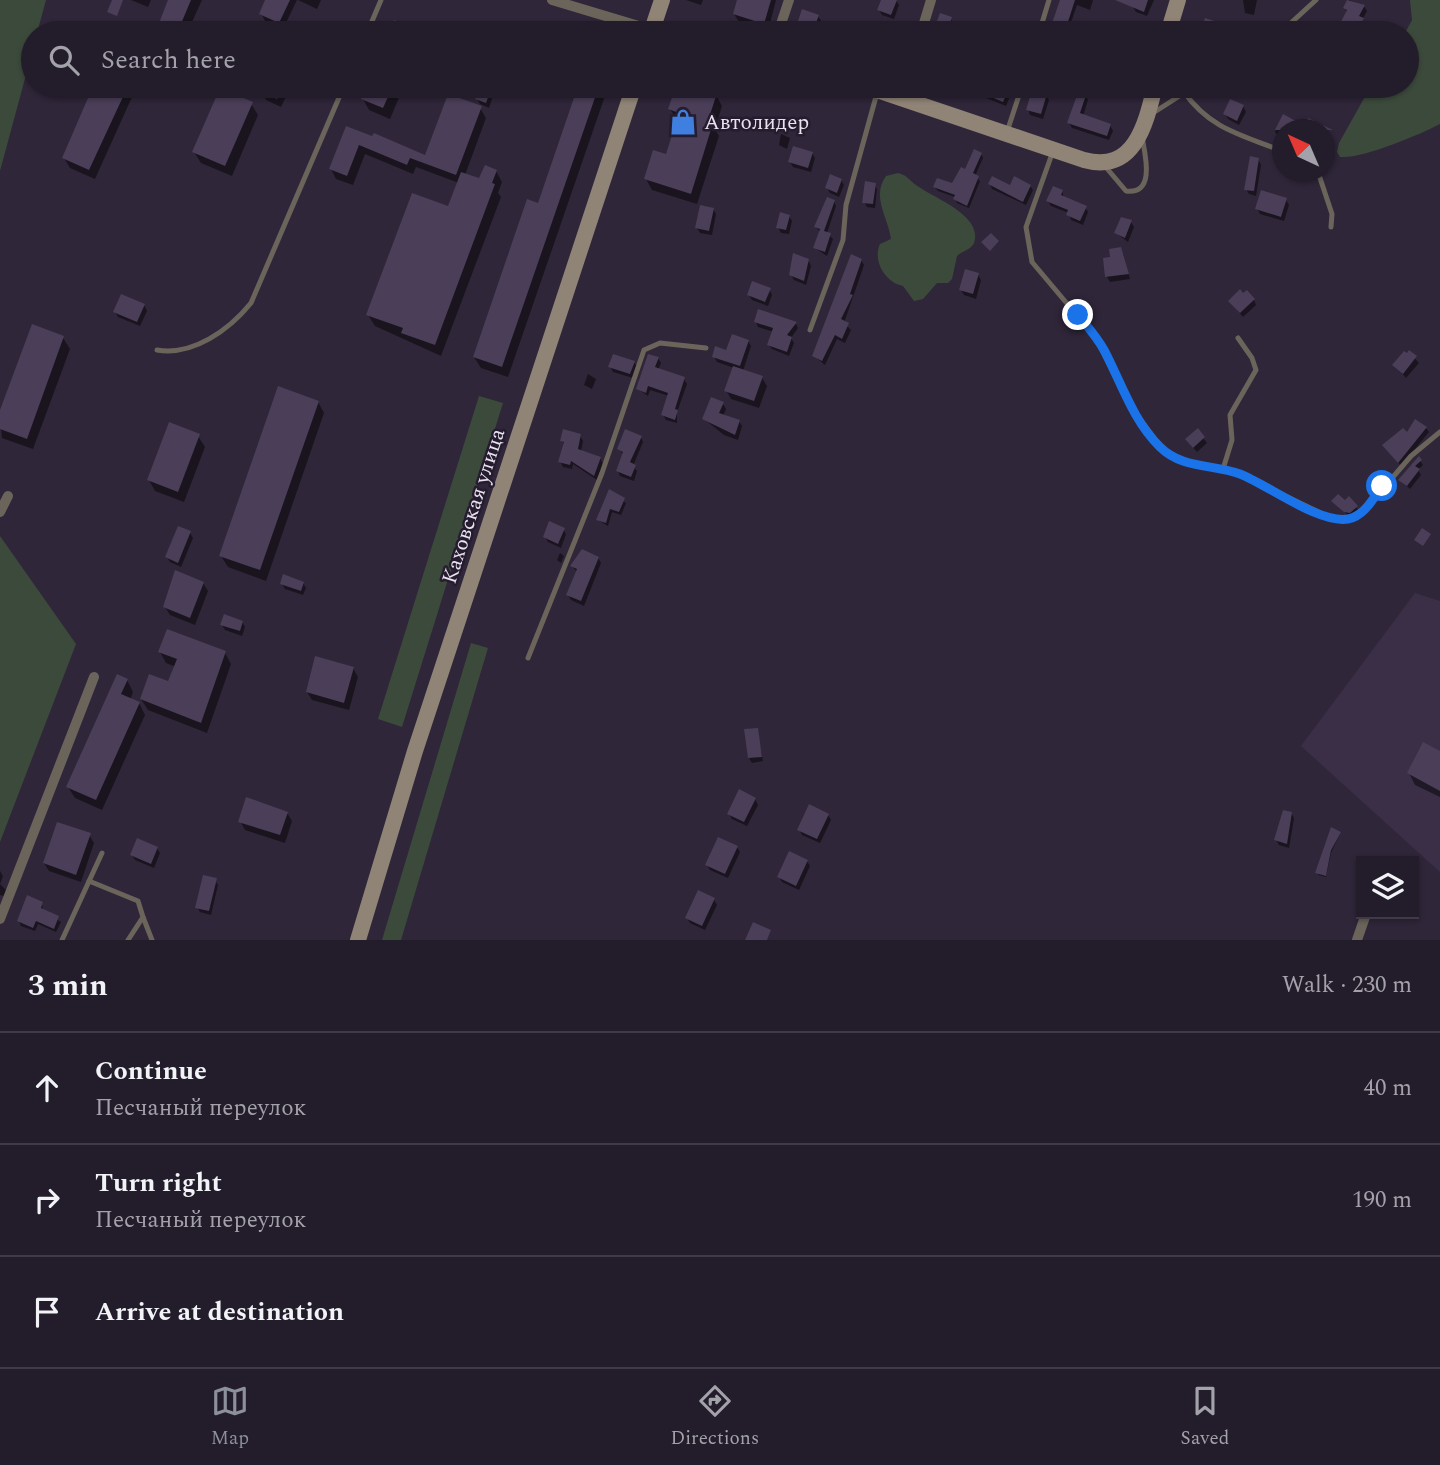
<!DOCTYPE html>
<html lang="en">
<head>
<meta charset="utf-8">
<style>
	body { margin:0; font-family:Spectral,serif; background:#2f2937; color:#f1f3f6 }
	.controls { position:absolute; right:21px; bottom:21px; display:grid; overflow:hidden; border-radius:0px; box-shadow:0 2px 5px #0004 }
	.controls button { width:63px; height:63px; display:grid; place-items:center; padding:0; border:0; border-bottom:2px solid #403a47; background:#231c2b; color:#f1f3f6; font:35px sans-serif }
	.compass { position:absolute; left:1272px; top:119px; width:63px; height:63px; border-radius:50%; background:#231c2b; box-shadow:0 2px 5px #0004; rotate:316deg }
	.stop { position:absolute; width:21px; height:21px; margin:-16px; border:5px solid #1a73e8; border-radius:50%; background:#fff }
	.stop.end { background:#1a73e8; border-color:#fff; box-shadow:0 2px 7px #0008 }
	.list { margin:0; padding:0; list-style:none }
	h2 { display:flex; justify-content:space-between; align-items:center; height:91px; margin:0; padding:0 28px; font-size:30px }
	h2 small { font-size:23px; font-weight:400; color:#a3a1a9 }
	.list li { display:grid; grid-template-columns:46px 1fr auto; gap:21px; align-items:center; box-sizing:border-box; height:112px; padding:0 28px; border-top:2px solid #403a47 }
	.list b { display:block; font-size:26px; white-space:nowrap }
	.list p { margin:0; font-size:23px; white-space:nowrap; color:#a3a1a9 }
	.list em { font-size:23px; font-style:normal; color:#a3a1a9 }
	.icon { flex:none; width:38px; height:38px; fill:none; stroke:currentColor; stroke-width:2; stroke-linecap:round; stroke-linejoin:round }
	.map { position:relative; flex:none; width:1440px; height:940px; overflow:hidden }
	.search { position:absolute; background:#231c2b; box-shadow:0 2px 5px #0004; left:21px; right:21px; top:21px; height:77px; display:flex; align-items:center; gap:18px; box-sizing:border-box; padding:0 24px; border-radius:38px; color:#a3a1a9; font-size:26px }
	.sheet { height:427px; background:#231c2b }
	nav { display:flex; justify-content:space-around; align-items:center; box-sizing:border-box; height:98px; border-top:2px solid #403a47; background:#231c2b; font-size:19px; color:#a3a1a9 }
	nav a { display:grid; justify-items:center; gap:4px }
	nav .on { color:#8c9099 }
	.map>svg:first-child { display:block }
	.built { fill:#3b2f47 }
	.green { fill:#3c4a3c }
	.shadow { fill:#0007 }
	.building { fill:#4b3e58 }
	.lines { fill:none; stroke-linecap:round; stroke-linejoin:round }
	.service { stroke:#6b645b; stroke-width:5 }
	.minor { stroke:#6b645b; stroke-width:10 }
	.secondary { stroke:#908476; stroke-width:16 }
	.route { stroke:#1a73e8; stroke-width:9 }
	.labels { text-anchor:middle; stroke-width:5; stroke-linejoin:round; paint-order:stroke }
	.poi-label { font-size:21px; fill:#e9e3f0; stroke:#251c2f; text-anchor:start }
	.street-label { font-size:21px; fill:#e9e3f0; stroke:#251c2f }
</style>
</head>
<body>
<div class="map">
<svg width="1440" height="940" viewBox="0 0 1440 940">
	<rect width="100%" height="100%" fill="#2f2639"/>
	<polygon class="built" points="1415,593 1440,601 1440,872 1301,746"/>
	<g class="green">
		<polygon points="0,0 46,0 37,33 33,33 33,49 0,171"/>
		<path d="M 1410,0 L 1440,0 L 1440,124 C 1419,135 1362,159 1340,157 L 1337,152 L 1339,143 L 1371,86 L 1407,86 L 1405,33 L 1412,20 Z"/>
		<path d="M 898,173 C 907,175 909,180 916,185 C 931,197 984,215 974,243 C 971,250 962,251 957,256 L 952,279 L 948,283 L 937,283 L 923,299 L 914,301 L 903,286 C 886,283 872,261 880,244 L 891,239 C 888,217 871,197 886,176 Z"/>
		<polygon points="479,396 503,403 402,727 378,719"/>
		<polygon points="0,536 76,644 0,842"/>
		<polygon points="471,643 488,648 401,940 382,940"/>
	</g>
	<g class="shadow">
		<polygon points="131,0 151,0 148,7"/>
		<polygon points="170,0 202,0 187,33 167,33 161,22"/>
		<polygon points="267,0 297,0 283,29 265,21 261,13"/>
		<polygon points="298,0 321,0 317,9"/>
		<polygon points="686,0 703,0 701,5"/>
		<polygon points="739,0 776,0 768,31 739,22 734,14"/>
		<polygon points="883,0 896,0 899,5 894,19 882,15 879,10"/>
		<polygon points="1062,0 1093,0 1090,10 1077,5 1068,31 1057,28 1054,23"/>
		<polygon points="1135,0 1154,0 1147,16 1136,12 1133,7"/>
		<polygon points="1243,0 1257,0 1254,15 1245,13"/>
		<polygon points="1349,0 1364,6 1367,11 1362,20 1365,25 1361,33 1337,33 1347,13 1345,8"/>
		<polygon points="818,16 821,21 818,30 797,33"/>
		<polygon points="951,19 954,24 951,33 938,33 935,29"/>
		<polygon points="111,86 137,86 95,179 70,168 64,158"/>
		<polygon points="264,86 291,86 281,107 266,100 262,91"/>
		<polygon points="368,86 404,86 390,119 369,110 363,99"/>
		<polygon points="482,86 492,86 495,90 489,108 480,104 477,99"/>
		<polygon points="526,86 555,86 553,94"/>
		<polygon points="580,86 602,86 606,93 508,377 481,368 474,357 539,205"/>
		<polygon points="678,86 716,95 722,106 715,129 719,136 697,204 652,190 646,179 667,156 677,120 670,109"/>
		<polygon points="983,86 1008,89 1011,94 1006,106 984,97 981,91"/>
		<polygon points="1111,86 1127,86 1124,94 1114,91"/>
		<polygon points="1276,86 1290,86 1286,92"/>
		<polygon points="1085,94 1088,100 1083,116 1110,125 1113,131 1109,140 1072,128 1069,123"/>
		<polygon points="1046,95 1049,100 1043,119 1030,115 1028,109"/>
		<polygon points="251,104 258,115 232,176 201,163 194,152"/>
		<polygon points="1243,106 1246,112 1239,125 1228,119 1225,114"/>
		<polygon points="480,108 486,118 465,175 480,180 496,171 502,182 498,193 501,197 441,356 375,326 368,315 449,209 459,183 416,167 413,174 365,154 353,185 336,179 331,169 347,128 426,158"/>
		<polygon points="1284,116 1306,128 1323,127 1326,132 1324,136 1324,130 1282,130 1282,138 1278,136 1275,132"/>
		<polygon points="781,134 790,138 787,149 779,145"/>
		<polygon points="1324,143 1332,149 1330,156 1324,153"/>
		<polygon points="812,153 815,158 811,172 793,167 790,162"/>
		<polygon points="981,154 983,158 975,176 980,181 969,208 957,203 955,197 938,191 935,187 953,185"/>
		<polygon points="1258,159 1261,165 1256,196 1249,194 1246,189"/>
		<polygon points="841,180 844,185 839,197 830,193 827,188"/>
		<polygon points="874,184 877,189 875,208 867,207 864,202"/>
		<polygon points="990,184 1030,186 1033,190 1026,205 992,189"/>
		<polygon points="1062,191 1064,198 1085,207 1088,212 1083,225 1071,220 1069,213 1051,206 1048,201"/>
		<polygon points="1286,200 1289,205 1284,221 1260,214 1257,208"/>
		<polygon points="834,201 836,206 827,233 833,239 827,256 815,248 820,232 816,227"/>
		<polygon points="713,209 716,214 712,235 700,233 697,228"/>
		<polygon points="789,216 792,221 789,234 781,233 778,227"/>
		<polygon points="1131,222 1134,227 1128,242 1116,233"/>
		<polygon points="1123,254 1130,279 1110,282 1107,277"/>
		<polygon points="852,257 861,260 864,265 844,323 851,330 845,343 837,339 825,365 814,356"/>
		<polygon points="808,260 811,266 806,285 794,280 791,274"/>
		<polygon points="978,275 981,280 976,299 964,295 961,290"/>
		<polygon points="769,289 772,295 768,306 752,300 749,295"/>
		<polygon points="1254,300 1256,305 1243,317 1230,301"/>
		<polygon points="144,305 147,311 140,326 118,317 115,312"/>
		<polygon points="760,311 796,324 798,328 791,338 794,343 789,356 772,349 769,345 774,332 758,327 756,322"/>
		<polygon points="63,338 70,349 33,449 2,438 0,415"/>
		<polygon points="748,341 751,346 743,371 762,378 767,386 759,408 731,399 726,390 734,368 717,362 714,357"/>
		<polygon points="1409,352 1419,363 1406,378 1395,365"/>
		<polygon points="658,358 661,363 658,370 684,379 687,384 677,412 677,423 666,420 663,415 669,396 650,390 648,396 638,389"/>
		<polygon points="634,362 637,367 633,378 613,372 610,366"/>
		<polygon points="588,374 596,379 592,389 584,385"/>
		<polygon points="318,402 324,413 266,581 228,567 221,556"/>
		<polygon points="723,404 726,409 723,416 739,421 742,426 738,440 724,435 704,419"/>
		<polygon points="1426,428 1429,432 1401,466 1387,449 1407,435"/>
		<polygon points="1197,431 1207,443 1197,452 1190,444"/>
		<polygon points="198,436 205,447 184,502 155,491 149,480"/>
		<polygon points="580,436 583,441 581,451 600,458 603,464 597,480 573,464 572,469 563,467 560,461 565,445 562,441"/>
		<polygon points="641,437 643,442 633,466 637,471 634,481 620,476 618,471 624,455 619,449"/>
		<polygon points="1419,459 1423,465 1418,470 1421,475 1410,489 1401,480"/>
		<polygon points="609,493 626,503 621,515 612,512 608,526 598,520"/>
		<polygon points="1349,499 1359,511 1350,517 1333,501 1345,502"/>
		<polygon points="563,529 566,534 561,548 548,542 545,537"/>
		<polygon points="190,533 193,538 181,567 170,562 167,557"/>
		<polygon points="560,553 564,556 561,563 557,560"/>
		<polygon points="598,558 601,563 584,606 571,600 568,595 577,572 572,566"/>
		<polygon points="203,583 208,591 195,625 170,615 165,607"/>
		<polygon points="303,583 306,588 303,595 285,589 282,584"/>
		<polygon points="242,622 245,627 242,636 225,630 222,625"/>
		<polygon points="160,652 225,653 231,664 207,733 148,710 141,699 169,683 176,667 166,663"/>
		<polygon points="353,668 358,677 349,710 312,700 307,692"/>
		<polygon points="127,680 133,692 130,700 139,703 145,715 102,810 75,798 68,787"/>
		<polygon points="757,729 763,761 752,763 749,758"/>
		<polygon points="1440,753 1440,797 1415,785 1409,773"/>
		<polygon points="755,799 758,805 747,826 732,819 729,814"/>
		<polygon points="287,813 292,821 285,843 245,830 240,821"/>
		<polygon points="1291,813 1294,818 1289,848 1279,845 1276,840"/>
		<polygon points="828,815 831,820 820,843 802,835 799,829"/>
		<polygon points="1340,834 1331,853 1326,877 1318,875"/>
		<polygon points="89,835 94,843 81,882 49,871 44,863"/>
		<polygon points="737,847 740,852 728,878 710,870 707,865"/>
		<polygon points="157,848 160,853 154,868 135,860 132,855"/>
		<polygon points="807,861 810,866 799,890 782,882 779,877"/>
		<polygon points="0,871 3,876 0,884 6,890 4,896 0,895"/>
		<polygon points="215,880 218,885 211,915 200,912 197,907"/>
		<polygon points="714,900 717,905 705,930 690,923 687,918"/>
		<polygon points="42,903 43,911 61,922 56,932 38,924 35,931 21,926 19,921"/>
	</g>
	<g class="building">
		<polygon points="112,0 123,0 117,16 107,12"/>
		<polygon points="168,0 191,0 178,31 159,23"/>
		<polygon points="265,0 290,0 279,23 259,14"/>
		<polygon points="737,0 771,0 764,24 733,14"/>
		<polygon points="881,0 897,0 891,15 877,10"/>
		<polygon points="1060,0 1075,0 1066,28 1052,23"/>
		<polygon points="1115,0 1148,0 1144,12"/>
		<polygon points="1347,0 1365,5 1359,16 1364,18 1356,33 1335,33 1347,10 1343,8"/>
		<polygon points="802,9 819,15 815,26 811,24 807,33 794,33"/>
		<polygon points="940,13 952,17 947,33 934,29"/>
		<polygon points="1205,18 1220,23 1217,33 1200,33"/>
		<polygon points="394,20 423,32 427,21 456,33 388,33"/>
		<polygon points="109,86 128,86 89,170 62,158 91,91 104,96"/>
		<polygon points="248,86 283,86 277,99"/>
		<polygon points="366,86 393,86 383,108 361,99"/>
		<polygon points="480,86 492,86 486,103 475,99"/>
		<polygon points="578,86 599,86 502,367 473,357 527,199 538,203"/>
		<polygon points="676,86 694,86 717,93 708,121 713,123 691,194 644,179 653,150 666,154 679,113 668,109"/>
		<polygon points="965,86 1010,86 1003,102"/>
		<polygon points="1033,86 1089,86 1080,113 1111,124 1107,136 1067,123 1076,98 1049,87 1041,114 1026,110"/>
		<polygon points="220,88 253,102 225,166 192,152"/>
		<polygon points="448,94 482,106 456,175 410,158 407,165 359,145 347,176 329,169 346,126 372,136 374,133 425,155"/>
		<polygon points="1230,99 1244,105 1237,121 1223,114"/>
		<polygon points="1283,114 1305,126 1308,118 1333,130 1275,130"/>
		<polygon points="793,146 813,152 808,168 788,162"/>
		<polygon points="974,149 982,153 973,173 979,176 967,206 953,199 955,195 933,187 937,178 952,183 961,167 965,169"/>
		<polygon points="1250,156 1259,158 1254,191 1244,190"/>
		<polygon points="485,165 497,170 492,183 495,184 435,345 401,333 403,328 366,315 412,193 448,206 461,172 479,178"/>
		<polygon points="830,174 842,179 837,193 825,188"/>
		<polygon points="992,176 1010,185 1014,176 1031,185 1023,202 988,184"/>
		<polygon points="865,181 876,183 873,204 862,203"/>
		<polygon points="1053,186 1063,190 1061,195 1087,206 1080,221 1066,215 1068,210 1046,201"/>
		<polygon points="1261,190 1287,198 1281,217 1255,209"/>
		<polygon points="827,197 835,200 824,231 831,233 825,252 813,248 820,229 814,227"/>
		<polygon points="700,205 714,208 709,231 695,228"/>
		<polygon points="780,212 790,215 786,230 776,228"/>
		<polygon points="1121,217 1132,220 1125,238 1114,233"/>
		<polygon points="991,233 999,241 990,251 981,242"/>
		<polygon points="1121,247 1129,274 1105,277 1103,258 1110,257 1109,249"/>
		<polygon points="793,253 809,259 804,281 789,275"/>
		<polygon points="851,254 862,259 850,294 853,295 841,319 849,323 842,339 835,335 822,361 812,356"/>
		<polygon points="965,269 979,273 973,294 959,290"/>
		<polygon points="752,281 771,288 765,302 747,295"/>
		<polygon points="1240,289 1243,293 1247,290 1255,299 1240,313 1228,301"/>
		<polygon points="121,294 145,304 137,322 113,312"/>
		<polygon points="758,309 797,322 787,335 792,337 787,352 767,345 773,328 754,322"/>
		<polygon points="32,324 64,336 27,439 0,429 0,410"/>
		<polygon points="732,334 749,340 740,366 712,357 715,346 726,350"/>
		<polygon points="1409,350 1417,356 1403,374 1392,365 1404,351 1407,353"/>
		<polygon points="613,354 635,361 630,374 608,367"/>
		<polygon points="648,354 659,357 655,367 685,377 675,409 678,410 675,420 661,415 668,393 648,386 646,393 636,389"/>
		<polygon points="733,366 763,376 754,401 724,391"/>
		<polygon points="278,386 319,401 260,570 219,556"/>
		<polygon points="711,397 724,402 719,413 740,420 735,435 702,419"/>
		<polygon points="1415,419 1427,427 1398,463 1382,445 1403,428 1407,432"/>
		<polygon points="169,422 200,434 178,492 147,480"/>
		<polygon points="1198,428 1205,437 1193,448 1185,439"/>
		<polygon points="563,429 581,434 578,449 601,457 594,476 571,461 570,465 558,462 564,442 560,441"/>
		<polygon points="625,429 642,436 630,462 636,465 631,477 616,471 623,452 617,449"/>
		<polygon points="1419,456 1422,460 1415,466 1420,469 1407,486 1398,480"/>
		<polygon points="609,489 625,498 619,512 610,509 606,523 596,520"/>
		<polygon points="1338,494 1345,500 1349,496 1358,506 1350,513 1344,512 1331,501"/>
		<polygon points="549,521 565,528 558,544 543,537"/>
		<polygon points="178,526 191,531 178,563 165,557"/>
		<polygon points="1422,528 1431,534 1423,546 1414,540"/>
		<polygon points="582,549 599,557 581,601 566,595 577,569 570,566"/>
		<polygon points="175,570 204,582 190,618 163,607"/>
		<polygon points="283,574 304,582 301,591 280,584"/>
		<polygon points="224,614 243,621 240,631 220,625"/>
		<polygon points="167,629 226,651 201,723 140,699 149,674 168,681 177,659 158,652"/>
		<polygon points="315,656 354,667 344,703 306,692"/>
		<polygon points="117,674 128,679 121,694 140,702 96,800 66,787"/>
		<polygon points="758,728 762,757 748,758 744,729"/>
		<polygon points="1423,742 1440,751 1440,791 1407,773"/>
		<polygon points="739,789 756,798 744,822 727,814"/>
		<polygon points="246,797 288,812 280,835 238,822"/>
		<polygon points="809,804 829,814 817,839 797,830"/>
		<polygon points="1283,810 1292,812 1287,844 1274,840"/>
		<polygon points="57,822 91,833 76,875 43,863"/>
		<polygon points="1331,827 1341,832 1331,850 1326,876 1315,873"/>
		<polygon points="718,837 738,846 725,874 705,865"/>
		<polygon points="137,838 158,847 151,864 130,855"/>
		<polygon points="789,851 808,860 796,886 777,877"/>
		<polygon points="203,875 217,878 209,911 195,908"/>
		<polygon points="698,890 715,898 702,926 685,918"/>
		<polygon points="27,895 43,902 41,908 59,916 54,929 36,921 33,928 17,921"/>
		<polygon points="753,922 771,930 767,940 745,940"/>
	</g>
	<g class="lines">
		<g class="service">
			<polyline points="367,33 381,0"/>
			<polyline points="1039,33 1049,0"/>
			<polyline points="1280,33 1316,0"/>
			<path d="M 1184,92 C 1210,129 1242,135 1282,151"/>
			<polyline points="1153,113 1195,86"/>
			<polyline points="1007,132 1022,86"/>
			<polyline points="1053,151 1026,227 1032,262 1096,338 1131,407 1164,451 1193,465 1240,474 1329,517 1349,519 1363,512 1411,456 1440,432"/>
			<path d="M 1104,165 L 1126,191 C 1156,195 1145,154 1142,137"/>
			<polyline points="1318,172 1332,214 1331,227"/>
			<polyline points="810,330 843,240 846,205 877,93"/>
			<path d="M 157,350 C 193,356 229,330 251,303 L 344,86"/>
			<polyline points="1223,469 1232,440 1230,415 1256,370 1252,358 1238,338"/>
			<polyline points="528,658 602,473 644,350 660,343 706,348"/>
			<polyline points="89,881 138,901 143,917 128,940"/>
			<polyline points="143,917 152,940"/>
			<polyline points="62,940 102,853"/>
		</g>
		<g class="minor">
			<polyline points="552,0 652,30"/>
			<polyline points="778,33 789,0"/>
			<polyline points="921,33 931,0"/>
			<polyline points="0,512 8,496"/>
			<polyline points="0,919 94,677"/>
			<polyline points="1357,940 1366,914"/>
		</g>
		<g class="secondary">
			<polyline points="651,33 662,0"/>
			<polyline points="1168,33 1178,0"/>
			<path d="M 865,86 L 1084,160 C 1135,174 1146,123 1155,86"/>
			<polyline points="358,940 415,751 634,86"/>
		</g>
	</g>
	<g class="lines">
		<path class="route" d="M 1078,315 C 1087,326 1097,337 1104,350 C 1121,382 1133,421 1160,447 C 1182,469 1213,464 1240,474 C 1268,485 1319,524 1348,519 C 1364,516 1373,499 1382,486"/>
	</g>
	<defs>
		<g id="shop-bare" transform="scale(2.1)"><path d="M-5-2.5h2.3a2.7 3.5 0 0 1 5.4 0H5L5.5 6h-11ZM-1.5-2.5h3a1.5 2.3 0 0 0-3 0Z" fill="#3f7fe0" stroke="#251c2f" stroke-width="2.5" paint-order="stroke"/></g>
	</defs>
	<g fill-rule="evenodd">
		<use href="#shop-bare" x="683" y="122"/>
	</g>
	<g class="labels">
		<g class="poi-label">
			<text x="704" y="129">Автолидер</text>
		</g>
		<g class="street-label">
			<text transform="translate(473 506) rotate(-72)" y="7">Каховская улица</text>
		</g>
	</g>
</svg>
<div class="controls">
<button><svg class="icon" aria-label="layers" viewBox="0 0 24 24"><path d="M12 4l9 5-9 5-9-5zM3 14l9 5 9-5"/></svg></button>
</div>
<svg class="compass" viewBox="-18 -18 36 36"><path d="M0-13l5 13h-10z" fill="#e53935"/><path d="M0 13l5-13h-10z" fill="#a3a1a9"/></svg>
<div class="stop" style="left:1382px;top:486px"></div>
<div class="stop end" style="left:1078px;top:315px"></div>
<div class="search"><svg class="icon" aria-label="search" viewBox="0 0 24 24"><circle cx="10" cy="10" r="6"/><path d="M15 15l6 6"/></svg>Search here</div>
</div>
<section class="sheet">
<h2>3 min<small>Walk · 230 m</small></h2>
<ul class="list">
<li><svg class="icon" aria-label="ahead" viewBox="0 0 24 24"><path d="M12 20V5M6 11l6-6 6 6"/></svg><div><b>Continue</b><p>Песчаный переулок</p></div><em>40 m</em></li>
<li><svg class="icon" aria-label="right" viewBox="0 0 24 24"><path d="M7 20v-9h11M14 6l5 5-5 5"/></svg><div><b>Turn right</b><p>Песчаный переулок</p></div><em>190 m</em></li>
<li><svg class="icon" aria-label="arrive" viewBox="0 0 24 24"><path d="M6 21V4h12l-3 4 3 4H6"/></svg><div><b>Arrive at destination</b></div></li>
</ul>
</section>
<nav>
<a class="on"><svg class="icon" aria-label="map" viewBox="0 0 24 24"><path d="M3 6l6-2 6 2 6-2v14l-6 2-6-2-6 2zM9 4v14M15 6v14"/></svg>Map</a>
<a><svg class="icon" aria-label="directions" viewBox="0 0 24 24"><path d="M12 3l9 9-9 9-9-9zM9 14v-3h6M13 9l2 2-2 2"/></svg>Directions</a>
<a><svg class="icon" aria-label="saved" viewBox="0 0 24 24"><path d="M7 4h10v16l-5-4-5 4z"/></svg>Saved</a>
</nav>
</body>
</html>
